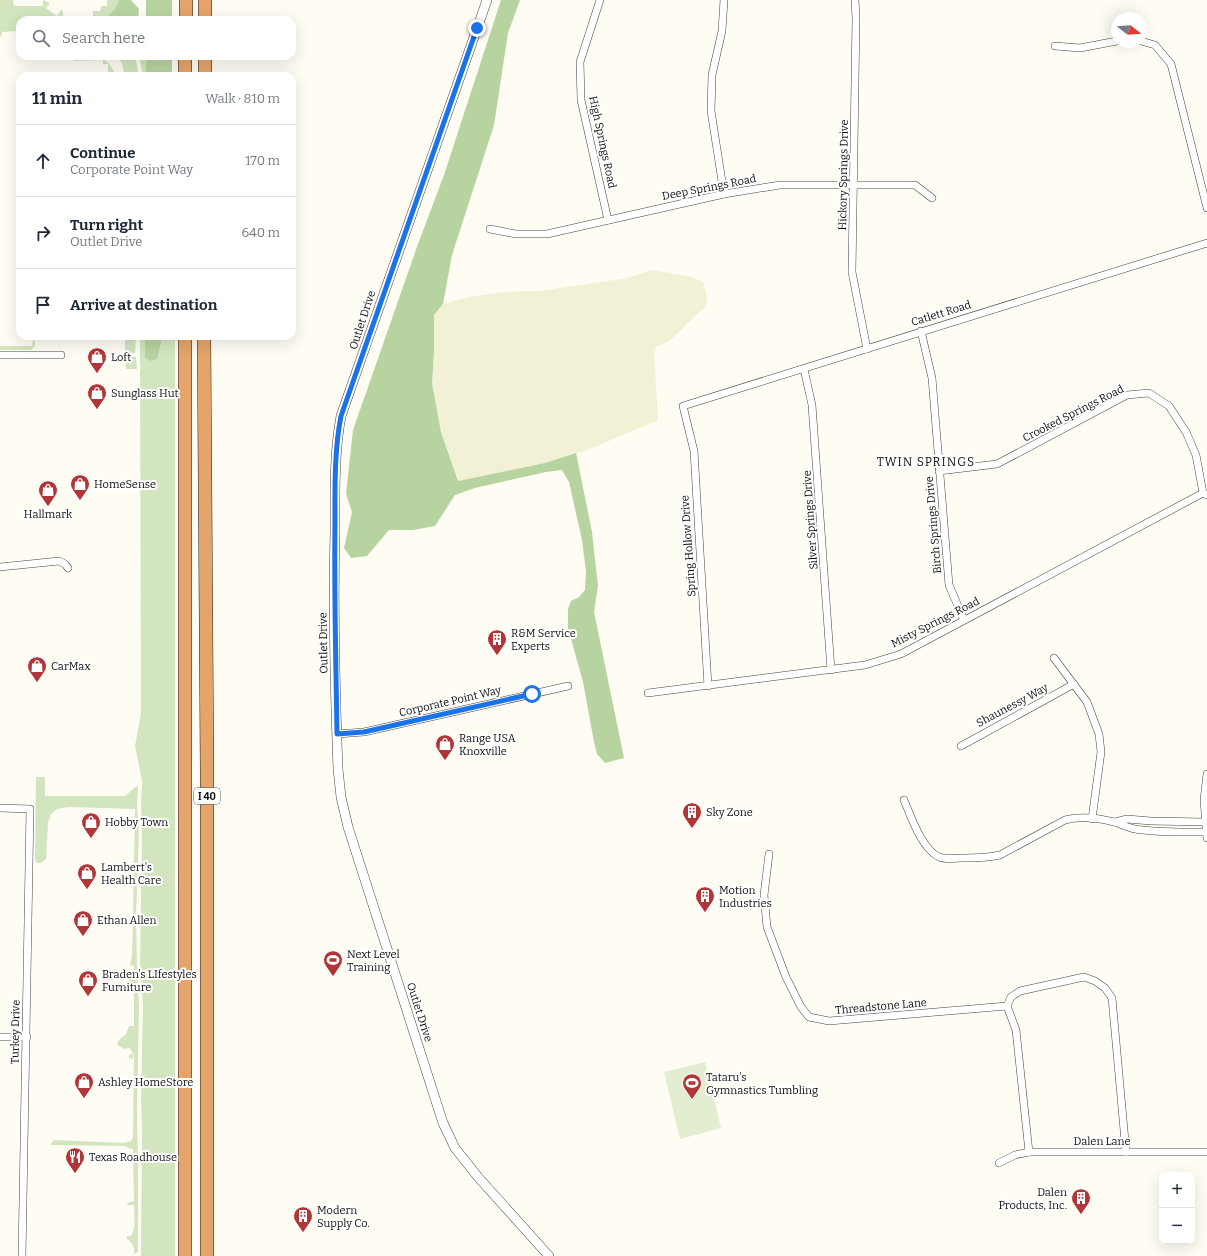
<!DOCTYPE html>
<html lang="en">
<head>
<meta charset="utf-8">
<style>
	body { margin:0; font-family:Bitter,serif; background:#f2f2f3; color:#1f2937 }
	.controls { position:absolute; right:12px; bottom:12px; display:grid; overflow:hidden; border-radius:8px; box-shadow:0 4px 16px #0002 }
	.controls button { width:36px; height:36px; display:grid; place-items:center; padding:0; border:0; border-bottom:1px solid #e0e1e3; background:#fff; color:#1f2937; font:20px sans-serif }
	.compass { position:absolute; left:1111px; top:12px; width:36px; height:36px; border-radius:50%; background:#fff; box-shadow:0 4px 16px #0002; rotate:107deg }
	.stop { position:absolute; width:12px; height:12px; margin:-9px; border:3px solid #1a73e8; border-radius:50%; background:#fff }
	.stop.end { background:#1a73e8; border-color:#fff; box-shadow:0 1px 4px #0008 }
	.list { margin:0; padding:0; list-style:none }
	h2 { display:flex; justify-content:space-between; align-items:center; height:52px; margin:0; padding:0 16px; font-size:17px }
	h2 small { font-size:13px; font-weight:400; color:#747a83 }
	.list li { display:grid; grid-template-columns:26px 1fr auto; gap:12px; align-items:center; box-sizing:border-box; height:72px; padding:0 16px; border-top:1px solid #e0e1e3 }
	.list b { display:block; font-size:15px; white-space:nowrap }
	.list p { margin:0; font-size:13px; white-space:nowrap; color:#747a83 }
	.list em { font-size:13px; font-style:normal; color:#747a83 }
	.icon { flex:none; width:22px; height:22px; fill:none; stroke:currentColor; stroke-width:2; stroke-linecap:round; stroke-linejoin:round }
	.map { position:relative; flex:none; width:1207px; height:1256px; overflow:hidden }
	.search { position:absolute; background:#fff; box-shadow:0 4px 16px #0002; left:16px; top:16px; width:280px; height:44px; display:flex; align-items:center; gap:10px; box-sizing:border-box; padding:0 14px; border-radius:12px; color:#747a83; font-size:15px }
	.panel { position:absolute; background:#fff; box-shadow:0 4px 16px #0002; left:16px; top:72px; width:280px; height:268px; border-radius:12px }
	.map>svg:first-child { display:block }
	.farmland { fill:#f2f0d5 }
	.green { fill:#d2e5bf }
	.forest { fill:#b7d4a0 }
	.pitch { fill:#e3edd0 }
	.lines { fill:none; stroke-linecap:round; stroke-linejoin:round }
	.minor-casing { stroke:#424242; stroke-width:8 }
	.tertiary-casing { stroke:#424242; stroke-width:10 }
	.motorway-casing { stroke:#202020; stroke-width:14 }
	.minor { stroke:#fff; stroke-width:7 }
	.tertiary { stroke:#fff; stroke-width:9 }
	.motorway { stroke:#e4a46a; stroke-width:13 }
	.route { stroke:#1a73e8; stroke-width:5 }
	.labels { text-anchor:middle; stroke-width:4; stroke-linejoin:round; paint-order:stroke }
	.shield { fill:#fff; stroke:#575757; stroke-width:1 }
	.shield-label { font-size:10px; font-weight:bold; fill:#0f0f0f }
	.street-label { font-size:11px; fill:#0f0f0f; stroke:#fff }
	.poi-label { font-size:11px; fill:#0f0f0f; stroke:#fff; text-anchor:start }
	.neighbourhood-label { font-size:12px; letter-spacing:1px; fill:#0f0f0f; stroke:#fff }
</style>
</head>
<body>
<div class="map">
<svg width="1207" height="1256" viewBox="0 0 1207 1256">
	<rect width="100%" height="100%" fill="#fefcf3"/>
	<polygon class="farmland" points="652,270 692,277 703,282 707,296 706,306 669,341 656,347 654,352 658,420 590,449 545,463 458,481 441,432 432,383 434,353 434,315 443,304 469,297 503,292 539,291 628,278"/>
	<g class="green">
		<polygon points="0,0 13,0 14,6 43,6 43,0 50,3 46,8 57,16 61,10 63,11 63,17 93,18 93,11 100,11 101,6 107,6 107,0 119,0 115,9 104,20 20,20 20,37 18,36 17,31 2,32 1,37 0,37"/>
		<polygon points="117,56 135,56 139,76 125,76 122,64"/>
		<polygon points="139,56 146,56 146,76 143,76"/>
		<path d="M 76,58 C 95,58 110,55 115,76 L 105,76 L 105,74 L 103,74 L 103,72 L 108,72 L 108,64 L 103,64 L 103,60 L 74,61 L 74,59 Z"/>
		<polygon points="125,336 136,336 135,353 125,354"/>
		<polygon points="140,336 145,336 145,358 160,349 163,336 175,336 175,1256 141,1256 142,1129 141,1099 143,1005 140,965 142,833 141,806 142,781 135,746 141,713"/>
		<polygon points="33,340 35,341 35,346 31,350 0,350 0,346 32,346"/>
		<polygon points="125,356 136,357 137,369 126,369"/>
		<path d="M 36,777 L 45,777 L 45,796 L 125,796 L 138,785 L 137,807 L 139,828 L 136,916 L 137,963 L 139,1006 L 137,1110 L 138,1168 L 138,1252 L 134,1254 C 135,1247 132,1243 127,1239 L 127,1236 L 131,1236 C 136,1229 134,1215 134,1205 L 128,1205 L 127,1203 L 134,1201 L 133,1149 L 128,1148 L 126,1146 L 51,1145 L 51,1143 L 54,1140 L 124,1143 L 131,1141 L 133,1138 L 134,1054 L 133,1053 L 133,1059 L 131,1059 L 128,1056 L 133,1053 L 129,1048 L 124,1049 L 117,1045 L 118,1041 L 126,1034 L 129,1026 L 134,1026 L 134,989 L 130,988 L 129,980 L 134,979 L 134,966 L 130,965 L 132,955 L 133,917 L 135,809 L 68,807 L 57,809 L 51,814 L 48,823 L 46,859 L 41,863 L 37,863 L 35,860 Z"/>
	</g>
	<g class="forest">
		<polygon points="119,0 131,0 139,9 138,20 104,20 115,9"/>
		<rect x="146" y="0" width="26" height="20"/>
		<polygon points="501,0 520,0 508,33 494,125 452,255 443,304 434,315 434,353 432,383 441,432 458,481 545,463 576,453 592,532 598,586 594,612 624,758 605,763 597,754 594,742 583,682 568,628 568,609 571,601 579,597 585,590 586,572 582,540 569,482 562,470 546,472 475,488 455,495 435,526 413,530 389,530 367,556 351,558 344,548 352,512 346,494 353,430 418,244 444,175"/>
		<rect x="146" y="56" width="26" height="20"/>
		<polygon points="145,336 163,336 157,359 151,361 145,358"/>
	</g>
	<polygon class="pitch" points="705,1062 721,1128 680,1139 664,1072"/>
	<g class="lines">
		<g class="minor-casing">
			<g id="minor">
				<polyline points="600,0 580,62 581,100 608,220"/>
				<polyline points="855,0 856,18 852,272 867,349"/>
				<polyline points="1141,41 1155,45 1171,64 1207,208"/>
				<polyline points="1055,46 1080,48 1117,41"/>
				<polyline points="724,194 711,111 712,75 722,31 724,0"/>
				<polyline points="490,229 516,234 547,234 724,194 780,185 915,185 932,198"/>
				<polyline points="921,331 932,378 949,585 964,620"/>
				<polyline points="0,355 61,355"/>
				<polyline points="804,369 812,405 831,670"/>
				<polyline points="939,471 997,464 1127,395 1149,393 1169,406 1186,432 1196,455 1203,493"/>
				<polyline points="0,567 59,561 65,564 68,568"/>
				<polyline points="1054,658 1087,702 1099,734 1101,752 1092,819"/>
				<polyline points="708,686 694,451 683,406 1207,243"/>
				<polyline points="648,693 865,665 901,654 1203,493 1207,495"/>
				<polyline points="337,734 364,732 568,686"/>
				<polyline points="961,746 1074,684"/>
				<polyline points="1207,774 1204,800 1207,838"/>
				<path d="M 904,800 C 911,817 922,849 939,857 C 946,860 956,858 963,858 C 976,858 988,858 1000,855 L 1065,820 C 1081,816 1098,818 1114,822 C 1121,824 1128,828 1135,829 C 1159,833 1183,832 1206,832"/>
				<polyline points="0,808 30,809 22,1256"/>
				<polyline points="1115,822 1127,819 1151,821 1206,822"/>
				<polyline points="769,854 764,895 767,927 786,977 801,1007 809,1017 829,1021 1007,1006 1011,997 1020,991 1084,977 1095,981 1105,988 1112,998 1126,1152"/>
				<polyline points="1007,1006 1016,1030 1029,1152"/>
				<polyline points="0,1037 27,1037"/>
				<polyline points="999,1163 1015,1155 1029,1152 1207,1152"/>
			</g>
		</g>
		<g class="tertiary-casing">
			<path id="tertiary" d="M 487,0 L 341,416 C 334,454 335,493 335,532 C 333,611 335,690 338,769 L 341,797 L 348,827 L 443,1123 L 455,1148 L 478,1177 L 549,1256"/>
		</g>
		<g class="motorway-casing">
			<g id="motorway">
				<polyline points="186,20 186,0"/>
				<polyline points="205,20 205,0"/>
				<polyline points="185,76 185,56"/>
				<polyline points="205,76 205,56"/>
				<polyline points="185,336 185,1256"/>
				<polyline points="204,336 207,770 207,1256"/>
			</g>
		</g>
		<use href="#minor" class="minor"/>
		<use href="#tertiary" class="tertiary"/>
		<use href="#motorway" class="motorway"/>
	</g>
	<g class="lines">
		<path class="route" d="M 477,28 L 341,416 C 334,452 335,489 335,525 C 334,595 336,665 337,734 L 364,732 L 532,694"/>
	</g>
	<defs>
		<g id="shop-pin" transform="scale(1)"><path d="M0 17L-7.5 6A9.5 9.5 0 1 1 7.5 6Z" fill="#b13639" stroke="#fff"/><path d="M-5-2.5h2.3a2.7 3.5 0 0 1 5.4 0H5L5.5 6h-11ZM-1.5-2.5h3a1.5 2.3 0 0 0-3 0Z" fill="#fff"/></g>
		<g id="building-pin" transform="scale(1)"><path d="M0 17L-7.5 6A9.5 9.5 0 1 1 7.5 6Z" fill="#b13639" stroke="#fff"/><path d="M-4-6H4V6H1V3H-1V6H-4ZM-2.5-4.3h1.7v1.8h-1.7ZM.8-4.3h1.7v1.8H.8ZM-2.5-1h1.7V.8h-1.7ZM.8-1h1.7V.8H.8Z" fill="#fff"/></g>
		<g id="stadium-pin" transform="scale(1)"><path d="M0 17L-7.5 6A9.5 9.5 0 1 1 7.5 6Z" fill="#b13639" stroke="#fff"/><path d="M0-5a6.5 5 0 1 0 0 10a6.5 5 0 1 0 0-10ZM-3.5-1.8h7v3.6h-7Z" fill="#fff"/></g>
		<g id="restaurant-pin" transform="scale(1)"><path d="M0 17L-7.5 6A9.5 9.5 0 1 1 7.5 6Z" fill="#b13639" stroke="#fff"/><path d="M-5-6h1v4h1v-4h1v4h1v-4h1v5L-1.5 .5V6h-2V.5L-5-1ZM5-6V6H3V1.5H1.5Q1.5-4 5-6Z" fill="#fff"/></g>
	</defs>
	<g fill-rule="evenodd">
		<use href="#shop-pin" x="97" y="357"/>
		<use href="#shop-pin" x="97" y="393"/>
		<use href="#shop-pin" x="80" y="484"/>
		<use href="#shop-pin" x="48" y="490"/>
		<use href="#building-pin" x="497" y="639"/>
		<use href="#shop-pin" x="37" y="666"/>
		<use href="#shop-pin" x="445" y="744"/>
		<use href="#building-pin" x="692" y="812"/>
		<use href="#shop-pin" x="91" y="822"/>
		<use href="#shop-pin" x="87" y="873"/>
		<use href="#building-pin" x="705" y="896"/>
		<use href="#shop-pin" x="83" y="920"/>
		<use href="#stadium-pin" x="333" y="960"/>
		<use href="#shop-pin" x="88" y="980"/>
		<use href="#shop-pin" x="84" y="1082"/>
		<use href="#stadium-pin" x="692" y="1083"/>
		<use href="#restaurant-pin" x="75" y="1157"/>
		<use href="#building-pin" x="1081" y="1198"/>
		<use href="#building-pin" x="303" y="1216"/>
	</g>
	<g class="labels">
		<rect class="shield" x="194" y="788" width="26" height="16" rx="3"/>
		<g class="shield-label">
			<text x="207" y="800">I 40</text>
		</g>
		<g class="street-label">
			<text transform="translate(603 142) rotate(78)" y="4">High Springs Road</text>
			<text transform="translate(843 175) rotate(-89)" y="4">Hickory Springs Drive</text>
			<text transform="translate(709 187) rotate(-11)" y="4">Deep Springs Road</text>
			<text transform="translate(941 313) rotate(-17)" y="4">Catlett Road</text>
			<text transform="translate(362 320) rotate(-72)" y="4">Outlet Drive</text>
			<text transform="translate(1073 413) rotate(-27)" y="4">Crooked Springs Road</text>
			<text transform="translate(810 520) rotate(-94)" y="4">Silver Springs Drive</text>
			<text transform="translate(933 525) rotate(-95)" y="4">Birch Springs Drive</text>
			<text transform="translate(688 546) rotate(-94)" y="4">Spring Hollow Drive</text>
			<text transform="translate(935 622) rotate(-27)" y="4">Misty Springs Road</text>
			<text transform="translate(323 643) rotate(-91)" y="4">Outlet Drive</text>
			<text transform="translate(450 701) rotate(-13)" y="4">Corporate Point Way</text>
			<text transform="translate(1012 705) rotate(-28)" y="4">Shaunessy Way</text>
			<text transform="translate(881 1006) rotate(-5)" y="4">Threadstone Lane</text>
			<text transform="translate(420 1012) rotate(72)" y="4">Outlet Drive</text>
			<text transform="translate(15 1032) rotate(-89)" y="4">Turkey Drive</text>
			<text x="1102" y="1145">Dalen Lane</text>
		</g>
		<g class="poi-label">
			<text x="111" y="361">Loft</text>
			<text x="111" y="397">Sunglass Hut</text>
			<text x="94" y="488">HomeSense</text>
			<text x="48" y="518" text-anchor="middle">Hallmark</text>
			<text x="511" y="637">R&amp;M Service<tspan x="511" dy="13">Experts</tspan></text>
			<text x="51" y="670">CarMax</text>
			<text x="459" y="742">Range USA<tspan x="459" dy="13">Knoxville</tspan></text>
			<text x="706" y="816">Sky Zone</text>
			<text x="105" y="826">Hobby Town</text>
			<text x="101" y="871">Lambert's<tspan x="101" dy="13">Health Care</tspan></text>
			<text x="719" y="894">Motion<tspan x="719" dy="13">Industries</tspan></text>
			<text x="97" y="924">Ethan Allen</text>
			<text x="347" y="958">Next Level<tspan x="347" dy="13">Training</tspan></text>
			<text x="102" y="978">Braden's LIfestyles<tspan x="102" dy="13">Furniture</tspan></text>
			<text x="706" y="1081">Tataru's<tspan x="706" dy="13">Gymnastics Tumbling</tspan></text>
			<text x="98" y="1086">Ashley HomeStore</text>
			<text x="89" y="1161">Texas Roadhouse</text>
			<text x="1067" y="1196" text-anchor="end">Dalen<tspan x="1067" dy="13">Products, Inc.</tspan></text>
			<text x="317" y="1214">Modern<tspan x="317" dy="13">Supply Co.</tspan></text>
		</g>
		<g class="neighbourhood-label">
			<text x="926" y="466">TWIN SPRINGS</text>
		</g>
	</g>
</svg>
<div class="controls">
<button>+</button>
<button>−</button>
</div>
<svg class="compass" viewBox="-18 -18 36 36"><path d="M0-13l5 13h-10z" fill="#e53935"/><path d="M0 13l5-13h-10z" fill="#747a83"/></svg>
<div class="stop" style="left:532px;top:694px"></div>
<div class="stop end" style="left:477px;top:28px"></div>
<div class="search"><svg class="icon" aria-label="search" viewBox="0 0 24 24"><circle cx="10" cy="10" r="6"/><path d="M15 15l6 6"/></svg>Search here</div>
<section class="panel">
<h2>11 min<small>Walk · 810 m</small></h2>
<ul class="list">
<li><svg class="icon" aria-label="ahead" viewBox="0 0 24 24"><path d="M12 20V5M6 11l6-6 6 6"/></svg><div><b>Continue</b><p>Corporate Point Way</p></div><em>170 m</em></li>
<li><svg class="icon" aria-label="right" viewBox="0 0 24 24"><path d="M7 20v-9h11M14 6l5 5-5 5"/></svg><div><b>Turn right</b><p>Outlet Drive</p></div><em>640 m</em></li>
<li><svg class="icon" aria-label="arrive" viewBox="0 0 24 24"><path d="M6 21V4h12l-3 4 3 4H6"/></svg><div><b>Arrive at destination</b></div></li>
</ul>
</section>
</div>
</body>
</html>
